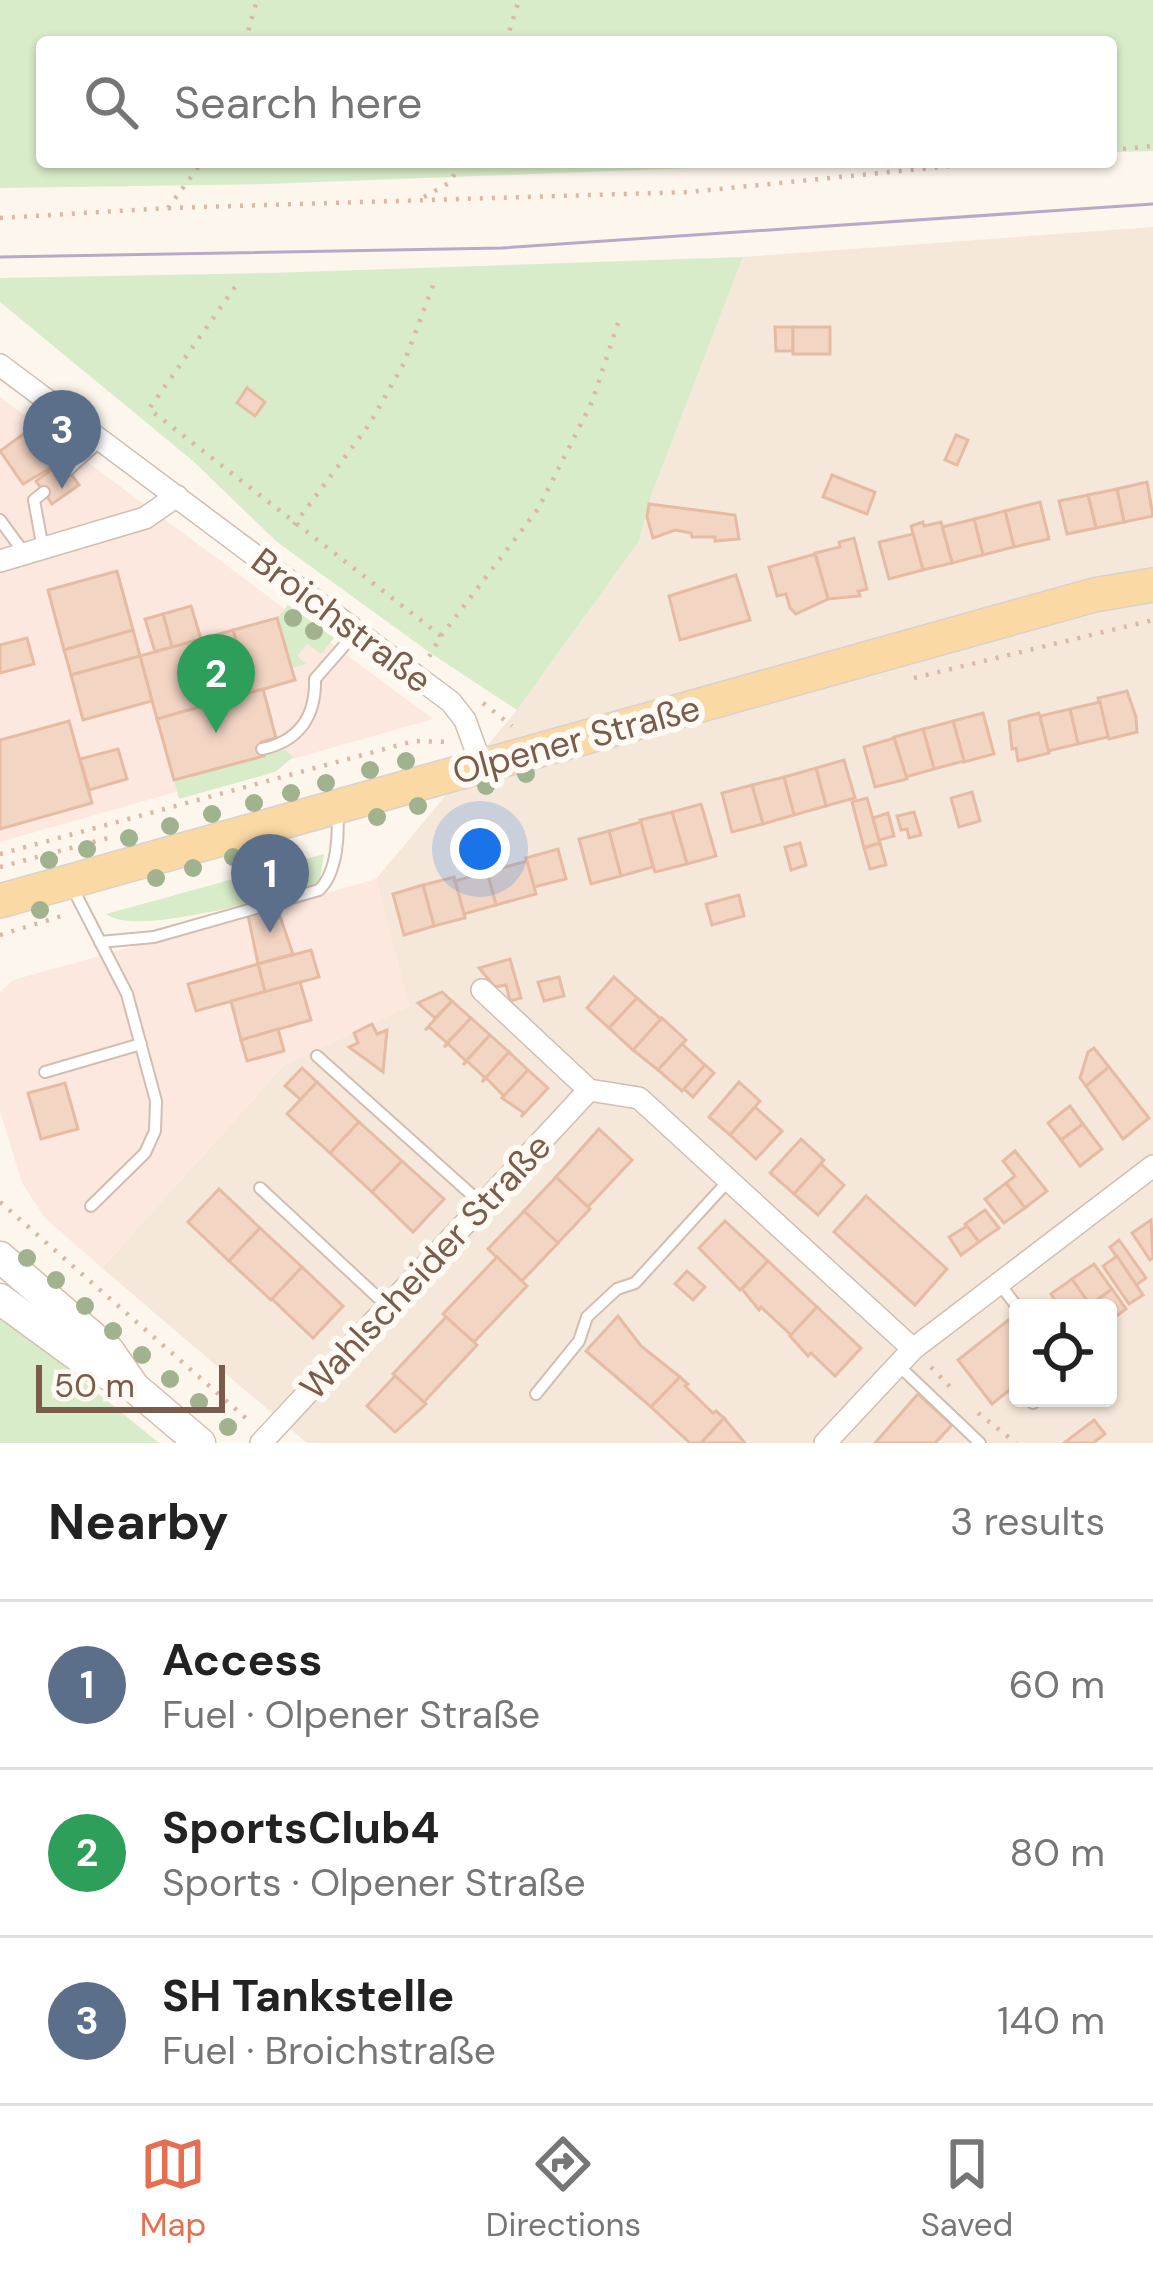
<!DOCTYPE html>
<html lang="en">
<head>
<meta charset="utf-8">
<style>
	body { margin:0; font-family:"DM Sans",sans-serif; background:#f2f2f2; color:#222 }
	.controls { position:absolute; right:36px; bottom:36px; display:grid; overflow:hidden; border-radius:12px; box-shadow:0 3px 9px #0004 }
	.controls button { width:108px; height:108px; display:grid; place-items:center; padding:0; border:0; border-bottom:3px solid #e0e0e0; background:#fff; color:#222; font:60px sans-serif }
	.scale { position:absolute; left:36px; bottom:30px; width:189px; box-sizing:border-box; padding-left:12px; border:6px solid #7a5c4d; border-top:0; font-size:33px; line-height:42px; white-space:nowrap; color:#7a5c4d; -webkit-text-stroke:9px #fffaf3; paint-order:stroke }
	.you { position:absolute; left:480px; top:849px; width:42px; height:42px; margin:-30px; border:9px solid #fff; border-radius:50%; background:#1a73e8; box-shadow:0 0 0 18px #1a73e833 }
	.badge { display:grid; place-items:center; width:78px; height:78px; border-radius:50%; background:#e76f51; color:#fff; font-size:39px; font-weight:700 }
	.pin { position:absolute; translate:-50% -99px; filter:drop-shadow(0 3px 6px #0008) }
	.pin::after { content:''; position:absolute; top:63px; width:42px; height:36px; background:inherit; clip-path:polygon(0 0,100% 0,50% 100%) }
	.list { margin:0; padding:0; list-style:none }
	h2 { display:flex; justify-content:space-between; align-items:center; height:156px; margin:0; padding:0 48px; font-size:51px }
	h2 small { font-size:39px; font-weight:400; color:#767676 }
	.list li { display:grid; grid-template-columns:78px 1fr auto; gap:36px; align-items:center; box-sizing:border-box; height:168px; padding:0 48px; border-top:3px solid #e0e0e0 }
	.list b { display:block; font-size:45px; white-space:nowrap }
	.list p { margin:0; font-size:39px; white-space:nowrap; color:#767676 }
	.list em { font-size:39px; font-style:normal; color:#767676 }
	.icon { flex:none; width:66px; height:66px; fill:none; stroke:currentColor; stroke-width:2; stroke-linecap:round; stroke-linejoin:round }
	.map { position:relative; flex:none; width:1153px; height:1443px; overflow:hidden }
	.search { position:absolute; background:#fff; box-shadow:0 3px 9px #0004; left:36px; right:36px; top:36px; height:132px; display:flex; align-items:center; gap:30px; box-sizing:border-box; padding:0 42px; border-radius:12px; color:#767676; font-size:45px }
	.sheet { height:660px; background:#fff }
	nav { display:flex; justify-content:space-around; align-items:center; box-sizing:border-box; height:168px; border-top:3px solid #e0e0e0; background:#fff; font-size:33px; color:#767676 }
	nav a { display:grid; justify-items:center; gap:6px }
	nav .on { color:#e76f51 }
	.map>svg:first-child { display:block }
	.residential { fill:#f5e8da; fill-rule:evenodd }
	.commercial { fill:#fde8e0 }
	.green { fill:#d8ecc9 }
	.building { fill:#f3d5c3; stroke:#e6bba3; stroke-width:3 }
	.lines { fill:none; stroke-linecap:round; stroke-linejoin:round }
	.service-casing { stroke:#d1beb0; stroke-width:14 }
	.minor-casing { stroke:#d1beb0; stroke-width:24 }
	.secondary-casing { stroke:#d6c0b0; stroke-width:33 }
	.primary-casing { stroke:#dad1cd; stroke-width:36 }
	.path { stroke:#d9b8a5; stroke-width:4.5; stroke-dasharray:3 9; stroke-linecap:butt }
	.service { stroke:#fff; stroke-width:10 }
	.minor { stroke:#fff; stroke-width:21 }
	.secondary { stroke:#fff; stroke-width:30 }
	.primary { stroke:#fbd9a5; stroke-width:33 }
	.tram { stroke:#b9a8c9; stroke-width:3 }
	.tree { fill:#a0b28e }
	.labels { text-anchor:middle; stroke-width:12; stroke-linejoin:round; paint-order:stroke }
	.street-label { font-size:36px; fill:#7a5c4d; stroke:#fffaf3 }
</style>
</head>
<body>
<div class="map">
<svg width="1153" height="1443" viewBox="0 0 1153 1443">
	<rect width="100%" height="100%" fill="#fdf6ec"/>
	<path class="residential" d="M 1153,227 L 1153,1443 L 307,1443 L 102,1268 L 283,1066 L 409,1006 L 376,879 L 517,710 L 639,541 L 651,496 L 743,257 ZM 1018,1308 L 1108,1308 L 1108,1398 L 1018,1398 Z"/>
	<g class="commercial">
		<polygon points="0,397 433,719 0,842"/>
		<polygon points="376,879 409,1006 283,1066 102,1268 45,1218 22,1183 0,1111 0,992 13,980"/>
	</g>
	<g class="green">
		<polygon points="0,0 1153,0 1153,151 1111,152 1111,42 42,42 42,162 850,162 266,184 0,188"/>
		<polygon points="743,257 651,496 639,541 517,710 429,652 277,542 193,461 0,302 0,278 270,273"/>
		<polygon points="288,605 334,638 321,654 307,644 297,656 306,664 291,668 277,618"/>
		<polygon points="285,750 293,757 275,772 179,799 174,780"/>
		<path d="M 324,854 L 319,885 C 279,895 136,938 106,914 Z"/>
		<polygon points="0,1314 159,1443 0,1443"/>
	</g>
	<g class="building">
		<polygon points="775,327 793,327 793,351 776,351"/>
		<rect x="793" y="327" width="37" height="27"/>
		<polygon points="247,388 265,402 255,416 237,403"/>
		<polygon points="26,432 52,467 23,484 0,451"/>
		<polygon points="956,435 968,440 957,465 945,460"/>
		<polygon points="62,462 79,485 52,504 36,481"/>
		<polygon points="832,475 875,492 867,514 823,497"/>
		<polygon points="1147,482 1153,516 1124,522 1117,489"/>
		<polygon points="1117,489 1124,522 1096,528 1088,495"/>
		<polygon points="1088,495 1096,528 1067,534 1059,501"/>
		<polygon points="1040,502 1049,539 1014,547 1005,511"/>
		<polygon points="649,504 735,515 739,539 715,541 715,537 692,537 691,533 675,530 653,538 647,517"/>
		<polygon points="1005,511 1014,547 983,555 974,519"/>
		<polygon points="974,519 983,555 952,563 942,527"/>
		<polygon points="923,522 924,526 941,522 952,563 923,570 911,526"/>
		<polygon points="913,534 923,570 889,579 879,542"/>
		<polygon points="854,538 867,589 858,591 860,596 828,599 815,553 840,547 839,542"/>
		<polygon points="815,554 828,599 796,614 790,608 786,594 777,596 769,567"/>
		<polygon points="117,571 133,630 64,650 48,590"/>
		<polygon points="736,575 750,620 680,640 669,596"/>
		<polygon points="191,606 201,639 172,647 163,614"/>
		<polygon points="163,614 172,647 155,652 145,619"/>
		<polygon points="277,618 295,680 250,693 233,630"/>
		<polygon points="133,630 140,656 71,675 64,650"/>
		<polygon points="233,630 250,693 157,719 140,656"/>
		<polygon points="27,638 34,664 0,673 0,645"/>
		<polygon points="140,656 152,701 83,720 71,675"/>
		<polygon points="263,689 276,738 261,742 264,756 174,780 157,719"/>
		<polygon points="1127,691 1136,717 1137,732 1109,739 1098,698"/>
		<polygon points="1100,702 1108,737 1078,744 1070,709"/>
		<polygon points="1070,709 1078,744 1048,751 1040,716"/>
		<polygon points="983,713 994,754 964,762 953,721"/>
		<polygon points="1039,713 1049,753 1018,761 1016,748 1012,749 1009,721"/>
		<polygon points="69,721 92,803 0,829 0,740"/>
		<polygon points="953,721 964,761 934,769 923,729"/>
		<polygon points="923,729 934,769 906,777 894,737"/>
		<polygon points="894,738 907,779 875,787 864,747"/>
		<polygon points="118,749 127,779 89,790 80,759"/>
		<polygon points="844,760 855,798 826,806 816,768"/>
		<polygon points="816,768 826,806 794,815 784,777"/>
		<polygon points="784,777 794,815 763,824 752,785"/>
		<polygon points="752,785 763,824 732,832 722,793"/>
		<polygon points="972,792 980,821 959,827 951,798"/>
		<polygon points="867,798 880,843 864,848 852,802"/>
		<polygon points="701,804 716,856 687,864 672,812"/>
		<polygon points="672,812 687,864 655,872 640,820"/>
		<polygon points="914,812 921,835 909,838 907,829 901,830 897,816"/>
		<polygon points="888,813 894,836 879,840 873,818"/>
		<polygon points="641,822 653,867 621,876 609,831"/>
		<polygon points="609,831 621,876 591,884 579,839"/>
		<polygon points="800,843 806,865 791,870 785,847"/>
		<polygon points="880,843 886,865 870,869 864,848"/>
		<polygon points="558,849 566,879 534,887 526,858"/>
		<polygon points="527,861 536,894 496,905 487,872"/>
		<polygon points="487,872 496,905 464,914 455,881"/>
		<polygon points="454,877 465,918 434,926 423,885"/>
		<polygon points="423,885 434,926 404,935 393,894"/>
		<polygon points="739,895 744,916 712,925 706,904"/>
		<polygon points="275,902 293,954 258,964 247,910"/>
		<polygon points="311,950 319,977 265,992 258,964"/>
		<polygon points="510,959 521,998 510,1001 506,985 495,987 479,968"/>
		<polygon points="258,964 265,992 196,1011 188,984"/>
		<polygon points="559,977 564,996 544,1001 538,982"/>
		<polygon points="614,977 637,998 609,1028 587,1008"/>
		<polygon points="300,982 311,1020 241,1040 231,1001"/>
		<polygon points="442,992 452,1001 435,1018 418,1003"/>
		<polygon points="637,998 661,1019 633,1050 609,1028"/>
		<polygon points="452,1001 471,1018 447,1043 429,1027 425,1030"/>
		<polygon points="471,1018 490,1035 466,1061 448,1044 444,1047"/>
		<polygon points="662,1018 686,1040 658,1070 633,1050"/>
		<polygon points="372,1024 377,1034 387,1030 383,1072 349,1047 358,1043 354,1033"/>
		<polygon points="278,1029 284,1051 247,1061 241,1040"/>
		<polygon points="490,1035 509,1052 482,1082 485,1078 467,1061 463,1065"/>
		<polygon points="682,1044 705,1065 682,1091 658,1070"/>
		<polygon points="1094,1048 1109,1067 1086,1086 1080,1078 1088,1052"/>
		<polygon points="509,1052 528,1070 504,1096 486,1078 482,1082"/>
		<polygon points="705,1065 714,1073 693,1097 684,1089"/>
		<polygon points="1109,1067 1149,1118 1123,1139 1086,1086"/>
		<polygon points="302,1068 317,1082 301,1100 285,1086"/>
		<polygon points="528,1070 548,1088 521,1117 524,1113 502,1098"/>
		<polygon points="317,1082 359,1122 330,1153 287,1114"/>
		<polygon points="739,1082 760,1101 730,1135 709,1117"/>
		<polygon points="65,1083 78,1129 41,1139 28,1093"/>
		<polygon points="1070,1106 1083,1124 1061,1140 1048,1123"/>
		<polygon points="755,1107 782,1131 756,1159 730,1135"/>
		<polygon points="359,1122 402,1161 372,1192 330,1153"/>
		<polygon points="1083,1124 1102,1149 1080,1166 1061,1140"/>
		<polygon points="599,1129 632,1160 588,1207 556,1177"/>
		<polygon points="801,1139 824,1160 794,1194 770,1173"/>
		<polygon points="1015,1151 1047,1191 1025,1208 1006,1183 1015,1176 1003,1161"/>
		<polygon points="402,1161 444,1199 413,1232 372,1192"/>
		<polygon points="821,1164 844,1185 818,1215 794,1194"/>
		<polygon points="556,1177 590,1209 558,1243 524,1211"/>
		<polygon points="1006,1183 1025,1208 1004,1223 985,1199"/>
		<polygon points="219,1189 260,1228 229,1261 188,1222"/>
		<polygon points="866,1196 947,1269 915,1305 834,1232"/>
		<polygon points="985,1210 999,1228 979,1242 965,1224"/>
		<polygon points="524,1211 558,1243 522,1281 488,1249"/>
		<polygon points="1151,1220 1153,1258 1150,1260 1132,1233"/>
		<polygon points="725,1221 768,1261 740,1290 699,1248"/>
		<polygon points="967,1226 979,1242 961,1255 949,1237"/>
		<polygon points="260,1228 302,1267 271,1300 229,1261"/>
		<polygon points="1119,1240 1146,1278 1136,1285 1110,1247"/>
		<polygon points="1117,1256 1143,1295 1129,1304 1103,1266"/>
		<polygon points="497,1257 527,1286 474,1342 443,1314"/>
		<polygon points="768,1261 817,1307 791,1335 761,1307 759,1310 742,1289"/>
		<polygon points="1094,1264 1112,1289 1090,1305 1072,1279"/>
		<polygon points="302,1267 343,1306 313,1338 272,1299"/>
		<polygon points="687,1271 705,1287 693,1300 675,1284"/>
		<polygon points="1072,1279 1090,1305 1086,1308 1060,1308 1051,1294"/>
		<polygon points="1112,1289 1126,1309 1108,1322 1108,1308 1090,1305"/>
		<polygon points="817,1307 861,1348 835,1376 811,1353 808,1356 790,1336"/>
		<polygon points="1016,1314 1018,1383 992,1404 958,1360"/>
		<polygon points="618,1316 641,1346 680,1377 651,1407 586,1351"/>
		<polygon points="446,1317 477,1345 424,1402 393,1374"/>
		<polygon points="395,1376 426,1404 395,1432 367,1406"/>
		<polygon points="680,1377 688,1384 685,1386 713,1413 716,1411 724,1418 701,1443 690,1443 651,1407"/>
		<polygon points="918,1394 952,1425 935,1443 875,1443"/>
		<polygon points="724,1418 745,1443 701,1443"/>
		<polygon points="1094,1420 1105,1434 1093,1443 1064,1443"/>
	</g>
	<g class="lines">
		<g class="service-casing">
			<g id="service">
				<polyline points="68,470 101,440"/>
				<polyline points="0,520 25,554"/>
				<polyline points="43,549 34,500 44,492"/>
				<path d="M 262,749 C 300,741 316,715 315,679 L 357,631"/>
				<polyline points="72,887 127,994 156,1101 155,1131 145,1153 91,1206"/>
				<path d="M 100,942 L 154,937 L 319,890 C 338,872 339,833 337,809"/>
				<polyline points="317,1056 482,1204"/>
				<polyline points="45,1072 141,1044"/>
				<polyline points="260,1188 387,1306"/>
				<polyline points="999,1283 1018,1308"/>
				<polyline points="898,1365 980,1443"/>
				<polyline points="536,1394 579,1341 587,1317 617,1289 635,1283 729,1180"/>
				<polyline points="1033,1403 1039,1398"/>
			</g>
		</g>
		<g class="minor-casing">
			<g id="minor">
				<polyline points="0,365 451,702 465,720 481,764"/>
				<polyline points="0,561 145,518 177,496"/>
				<polyline points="482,990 589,1090 639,1098 913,1349"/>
				<polyline points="261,1443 589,1090"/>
				<polyline points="825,1443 913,1349 1153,1166"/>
			</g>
		</g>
		<g class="secondary-casing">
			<g id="secondary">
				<polyline points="0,1257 109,1351 132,1384"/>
				<polyline points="0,1299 93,1367 135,1388 200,1443"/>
			</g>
		</g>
		<g class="primary-casing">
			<polyline id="primary" points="0,901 1094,595 1153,585"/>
		</g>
		<g class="path">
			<polyline points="245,42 257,0"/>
			<polyline points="506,42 519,0"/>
			<polyline points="1111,150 1153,146"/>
			<polyline points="424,197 449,183 462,162"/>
			<polyline points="168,208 689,192 991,162"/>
			<polyline points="0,218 168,208 202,162"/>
			<polyline points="235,287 149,409 441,636 429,657"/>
			<polyline points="294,525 369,425 404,363 435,280"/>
			<polyline points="441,636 538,509 592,402 620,317"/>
			<polyline points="914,678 1153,620"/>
			<polyline points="483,703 512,726"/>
			<polyline points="0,854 414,741 450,742"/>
			<polyline points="0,867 112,837"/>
			<polyline points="0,935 65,915"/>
			<polyline points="0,1202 248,1420"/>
			<polyline points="931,1367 952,1389"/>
			<polyline points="978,1413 1016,1443"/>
		</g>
		<use href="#service" class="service"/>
		<use href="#minor" class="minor"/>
		<use href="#secondary" class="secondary"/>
		<use href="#primary" class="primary"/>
		<polyline class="tram" points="0,257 502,248 1153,204"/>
	</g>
	<g class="tree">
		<circle cx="293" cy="618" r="9"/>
		<circle cx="314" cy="631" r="9"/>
		<circle cx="406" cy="761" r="9"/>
		<circle cx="370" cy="770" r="9"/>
		<circle cx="526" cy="774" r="9"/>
		<circle cx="326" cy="783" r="9"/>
		<circle cx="486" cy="786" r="9"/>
		<circle cx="291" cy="793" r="9"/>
		<circle cx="254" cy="803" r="9"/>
		<circle cx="418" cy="806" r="9"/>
		<circle cx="212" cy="814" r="9"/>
		<circle cx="377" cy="817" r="9"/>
		<circle cx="170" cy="826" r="9"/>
		<circle cx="129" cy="838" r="9"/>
		<circle cx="267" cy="847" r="9"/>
		<circle cx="87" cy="849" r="9"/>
		<circle cx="233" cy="857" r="9"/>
		<circle cx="49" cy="860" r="9"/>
		<circle cx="193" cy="868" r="9"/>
		<circle cx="156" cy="878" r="9"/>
		<circle cx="40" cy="910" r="9"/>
		<circle cx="27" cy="1258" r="9"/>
		<circle cx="56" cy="1280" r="9"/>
		<circle cx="85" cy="1306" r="9"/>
		<circle cx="113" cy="1331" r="9"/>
		<circle cx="142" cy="1355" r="9"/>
		<circle cx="170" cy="1379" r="9"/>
		<circle cx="199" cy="1402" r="9"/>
		<circle cx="228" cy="1427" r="9"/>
	</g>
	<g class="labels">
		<g class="street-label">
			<text transform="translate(342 620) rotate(37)" y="13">Broichstraße</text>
			<text transform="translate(576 739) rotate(-15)" y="13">Olpener Straße</text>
			<text transform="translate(425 1266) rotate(-47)" y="13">Wahlscheider Straße</text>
		</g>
	</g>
</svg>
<div class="controls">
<button><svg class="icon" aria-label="locate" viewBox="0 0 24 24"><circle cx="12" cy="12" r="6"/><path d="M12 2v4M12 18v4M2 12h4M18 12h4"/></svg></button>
</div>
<div class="scale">50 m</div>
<div class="you"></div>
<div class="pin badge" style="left:270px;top:933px;background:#5c6f8a">1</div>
<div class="pin badge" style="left:216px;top:733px;background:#2e9e5b">2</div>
<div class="pin badge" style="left:62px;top:489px;background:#5c6f8a">3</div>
<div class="search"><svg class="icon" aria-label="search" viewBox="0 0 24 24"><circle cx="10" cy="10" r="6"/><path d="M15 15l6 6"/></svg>Search here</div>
</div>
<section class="sheet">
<h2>Nearby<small>3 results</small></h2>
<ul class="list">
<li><span class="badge" style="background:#5c6f8a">1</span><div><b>Access</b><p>Fuel · Olpener Straße</p></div><em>60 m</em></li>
<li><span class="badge" style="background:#2e9e5b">2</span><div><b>SportsClub4</b><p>Sports · Olpener Straße</p></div><em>80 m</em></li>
<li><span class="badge" style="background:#5c6f8a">3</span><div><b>SH Tankstelle</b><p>Fuel · Broichstraße</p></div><em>140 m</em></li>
</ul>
</section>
<nav>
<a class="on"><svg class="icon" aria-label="map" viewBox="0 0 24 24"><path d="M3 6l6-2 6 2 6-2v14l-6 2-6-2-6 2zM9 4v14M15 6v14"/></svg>Map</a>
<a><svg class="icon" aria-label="directions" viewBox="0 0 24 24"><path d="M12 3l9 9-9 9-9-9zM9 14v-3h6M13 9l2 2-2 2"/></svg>Directions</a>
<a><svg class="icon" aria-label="saved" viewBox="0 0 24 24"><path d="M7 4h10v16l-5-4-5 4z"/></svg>Saved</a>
</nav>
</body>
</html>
